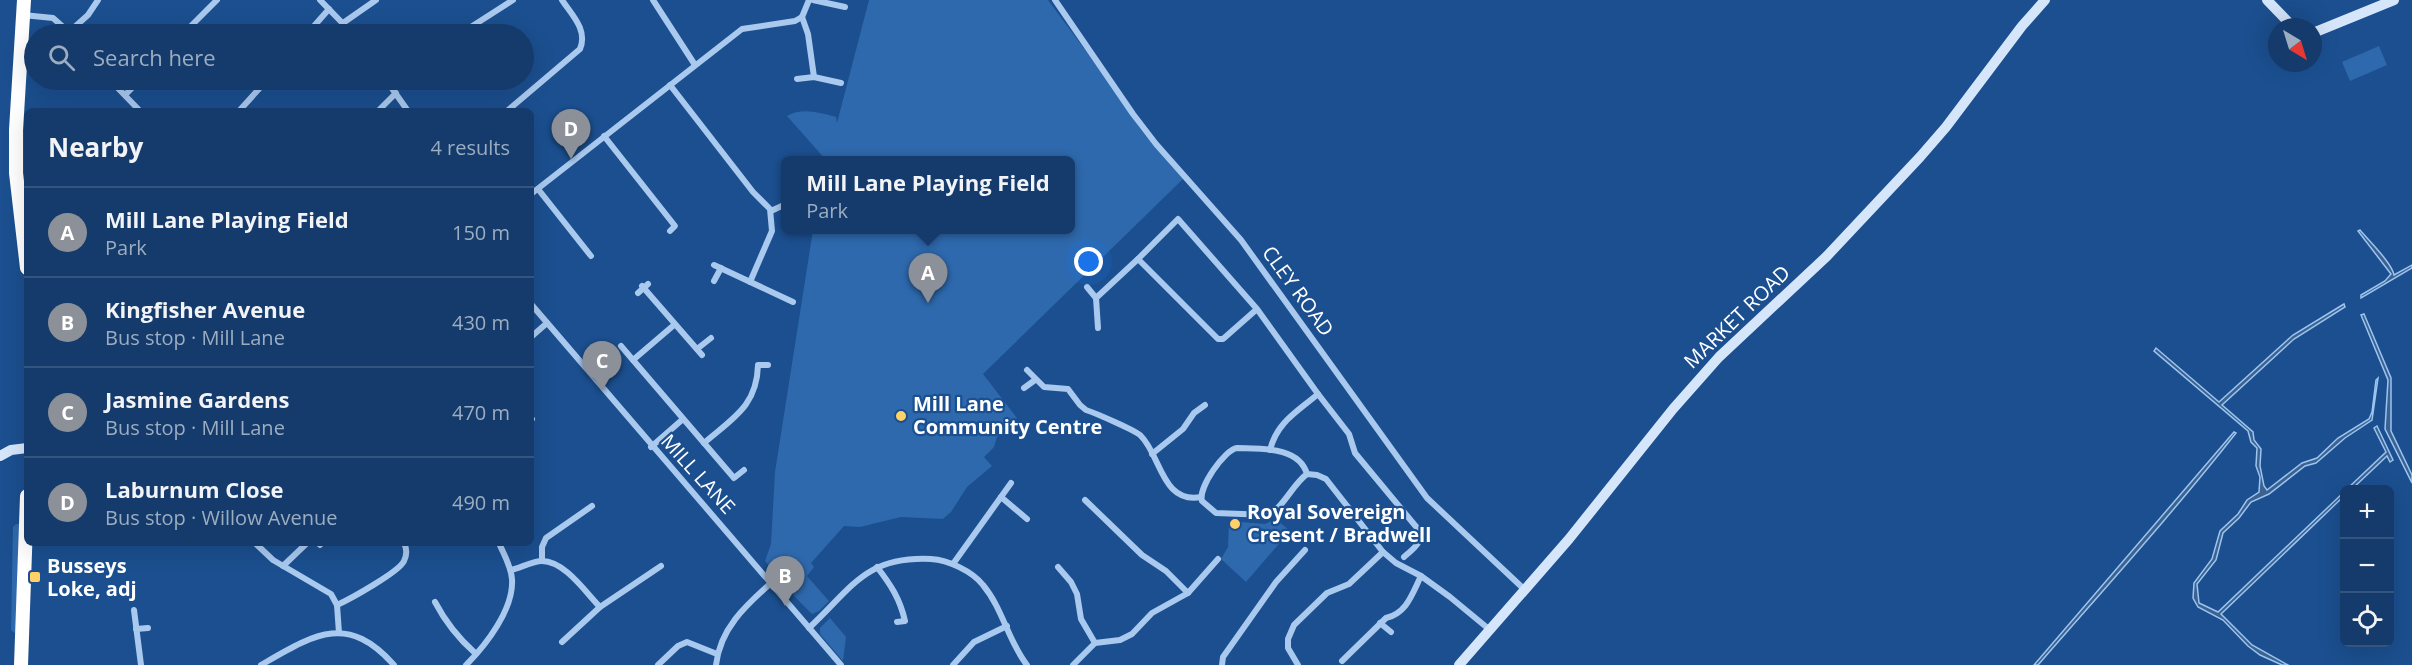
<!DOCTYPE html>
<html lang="en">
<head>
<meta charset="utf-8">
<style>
	body { margin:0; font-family:"Open Sans",sans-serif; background:#214673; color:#f1f3f6 }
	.controls { position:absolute; right:18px; bottom:18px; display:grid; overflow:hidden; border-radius:9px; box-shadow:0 6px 24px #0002 }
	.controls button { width:54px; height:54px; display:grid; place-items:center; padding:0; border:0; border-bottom:2px solid #33557e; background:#143b6b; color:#f1f3f6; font:30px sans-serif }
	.compass { position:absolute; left:2268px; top:18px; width:54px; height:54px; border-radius:50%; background:#143b6b; box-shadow:0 6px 24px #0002; rotate:142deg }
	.you { position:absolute; left:1089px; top:262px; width:21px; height:21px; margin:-15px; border:4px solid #fff; border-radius:50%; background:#1a73e8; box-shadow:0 0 0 9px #1a73e833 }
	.badge { display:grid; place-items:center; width:39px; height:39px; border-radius:50%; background:#8c9099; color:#fff; font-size:20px; font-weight:700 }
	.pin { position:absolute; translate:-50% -50px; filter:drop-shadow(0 2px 3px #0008) }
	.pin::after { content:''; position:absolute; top:32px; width:21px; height:18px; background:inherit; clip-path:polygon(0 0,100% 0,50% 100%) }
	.popup { position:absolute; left:781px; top:156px; width:294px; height:78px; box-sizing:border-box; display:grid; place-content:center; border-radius:9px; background:#143b6b; filter:drop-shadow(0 2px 4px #0005); font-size:20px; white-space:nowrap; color:#9dadc1 }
	.popup b { font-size:22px; color:#f1f3f6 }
	.popup::after { content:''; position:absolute; left:50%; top:100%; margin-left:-12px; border:12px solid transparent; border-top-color:#143b6b }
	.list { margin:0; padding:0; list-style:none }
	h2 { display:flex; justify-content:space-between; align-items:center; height:78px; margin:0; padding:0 24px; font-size:26px }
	h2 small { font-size:20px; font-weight:400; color:#9dadc1 }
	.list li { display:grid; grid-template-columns:39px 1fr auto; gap:18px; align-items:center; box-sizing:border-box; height:90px; padding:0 24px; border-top:2px solid #33557e }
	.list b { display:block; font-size:22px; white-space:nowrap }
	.list p { margin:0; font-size:20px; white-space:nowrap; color:#9dadc1 }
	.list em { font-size:20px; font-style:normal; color:#9dadc1 }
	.icon { flex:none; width:33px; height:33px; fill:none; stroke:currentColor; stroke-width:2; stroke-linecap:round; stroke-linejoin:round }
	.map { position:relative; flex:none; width:2412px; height:665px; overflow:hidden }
	.search { position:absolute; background:#143b6b; box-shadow:0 6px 24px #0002; left:24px; top:24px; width:510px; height:66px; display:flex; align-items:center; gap:15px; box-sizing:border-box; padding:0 21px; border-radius:33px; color:#9dadc1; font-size:22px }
	.panel { position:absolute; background:#143b6b; box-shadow:0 6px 24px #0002; left:24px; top:108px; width:510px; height:438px; border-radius:9px }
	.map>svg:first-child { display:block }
	.green { fill:#2e69ad }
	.water { fill:#3c6290; stroke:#9cc4f0; stroke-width:1.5 }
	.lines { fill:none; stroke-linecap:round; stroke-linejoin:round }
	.street { stroke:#a9c9ee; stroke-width:6 }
	.secondary { stroke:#d6e6fa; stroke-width:10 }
	.highway { stroke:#fff; stroke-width:14 }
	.poi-dot { fill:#ffd166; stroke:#1b4f8f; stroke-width:2 }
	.labels { text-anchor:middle; stroke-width:4.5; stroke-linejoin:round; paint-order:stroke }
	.street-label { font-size:20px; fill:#fff; stroke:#1b4f8f }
	.poi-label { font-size:20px; font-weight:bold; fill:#fff; stroke:#1b4f8f; text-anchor:start }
</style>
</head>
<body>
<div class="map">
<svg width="2412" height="665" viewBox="0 0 2412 665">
	<rect width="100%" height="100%" fill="#1b4f8f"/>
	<g class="green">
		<path d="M 869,0 L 1048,0 L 1097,66 L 1141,130 L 1183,179 L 983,374 L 1017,418 L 997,437 L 994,447 L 984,457 L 992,466 L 967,487 L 951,512 L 943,519 L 901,517 L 860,527 L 844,526 L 811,563 L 814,567 L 807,576 L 829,601 L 819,611 L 812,614 L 792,594 L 765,561 L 771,544 L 775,472 L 813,230 L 1070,230 L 1070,160 L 826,160 L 787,116 C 802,107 821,113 836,117 L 837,123 Z"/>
		<polygon points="2379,46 2387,65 2350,81 2342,62"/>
		<polygon points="1276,519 1290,531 1246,582 1221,559 1228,547 1229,521 1265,524"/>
		<polygon points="16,524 19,524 16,634 11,630 13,527"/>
		<polygon points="830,618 846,637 843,661 820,634 820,628"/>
	</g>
	<g class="water">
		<path d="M 2360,230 C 2369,241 2392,263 2394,275 L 2412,265 L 2412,268 L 2361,298 L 2361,295 L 2385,281 L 2391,274 L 2358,231 Z"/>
		<polygon points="2344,304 2345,307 2294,339 2222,405 2253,432 2254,440 2261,449 2260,466 2264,486 2267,490 2302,463 2317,458 2338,438 2369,419 2372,412 2376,380 2378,378 2372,420 2345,438 2316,463 2305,466 2269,494 2251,502 2239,518 2223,533 2216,560 2197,584 2199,603 2218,612 2344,492 2344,496 2221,614 2252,645 2288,665 2282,665 2260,655 2248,646 2223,620 2198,607 2193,598 2194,583 2212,559 2220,531 2238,514 2247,500 2259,492 2260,477 2256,466 2257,448 2251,442 2248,431 2154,351 2156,348 2219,402 2293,335"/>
		<polygon points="2364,314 2391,378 2391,431 2412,475 2412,483 2385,429 2388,380 2361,315"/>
		<polygon points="2377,426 2393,460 2390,462 2387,456 2352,489 2347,489 2386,452 2374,428"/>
		<path d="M 2234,432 L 2236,433 C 2173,513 2105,588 2038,665 L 2034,665 Z"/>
	</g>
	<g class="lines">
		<g class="street">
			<polyline points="320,0 353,34"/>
			<polyline points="653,0 695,65"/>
			<polyline points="813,0 845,7"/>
			<polyline points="1055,0 1133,114 1156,144 1241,240 1427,498 1525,590"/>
			<polyline points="23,15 53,18 71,34"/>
			<polyline points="802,17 808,34 814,77"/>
			<polyline points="802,17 809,0"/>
			<polyline points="343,23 376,0"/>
			<polyline points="69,32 88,15 98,0"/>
			<polyline points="183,34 217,0"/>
			<polyline points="307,34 329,9"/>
			<polyline points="460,34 513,0"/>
			<polyline points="797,79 814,77 841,83"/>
			<polyline points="110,80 140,111"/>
			<polyline points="386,80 408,111"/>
			<polyline points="670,85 753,192 770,209 772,231 750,282"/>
			<polyline points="125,95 140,80"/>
			<polyline points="239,111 267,80"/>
			<polyline points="378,111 396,93"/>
			<path d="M 507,111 L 580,49 C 588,30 572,15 562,0"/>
			<polyline points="604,136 675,226 670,231"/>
			<polyline points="538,189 591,256"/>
			<polyline points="531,194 742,29 795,21 802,17"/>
			<polyline points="771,211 786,204"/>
			<polyline points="714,265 793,302"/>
			<polyline points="714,281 721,268"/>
			<polyline points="642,286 702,355"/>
			<polyline points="1087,287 1096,298"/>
			<polyline points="638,293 648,284"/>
			<polyline points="531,304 841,665"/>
			<path d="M 1257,309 L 1223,339 L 1218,339 L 1138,259 L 1178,219 L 1257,309 L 1318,394 L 1349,434 L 1355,453 L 1418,529 C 1425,541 1413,549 1404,557"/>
			<polyline points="1098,328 1096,298 1138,259"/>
			<polyline points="531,337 547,323"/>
			<polyline points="621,346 734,478 744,470"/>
			<polyline points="697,349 711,338"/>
			<polyline points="633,360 674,325"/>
			<path d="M 1027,370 L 1044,387 L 1068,389 L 1080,405 L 1086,410 C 1095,413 1137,431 1141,436 C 1161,456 1162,504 1201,497"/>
			<polyline points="1024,388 1035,380"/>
			<polyline points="531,420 532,419"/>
			<path d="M 704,443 C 733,418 757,406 758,365 L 768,365"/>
			<polyline points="651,447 683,419"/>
			<path d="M 1237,448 C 1260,449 1299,446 1307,474 C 1292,485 1285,506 1268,515 L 1216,513 L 1202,501 C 1198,488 1224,450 1237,448 Z"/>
			<path d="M 1270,450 C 1277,422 1297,412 1318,394"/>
			<polyline points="1152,454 1183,429 1194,413 1205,405"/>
			<polyline points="1307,474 1317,475 1326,479 1383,552 1396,563 1421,576 1450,597 1490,630"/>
			<polyline points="1001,497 1027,519"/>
			<polyline points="1085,500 1142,555 1166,571 1188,593"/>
			<polyline points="255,543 273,560 331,594 337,605 339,633"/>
			<polyline points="318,543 320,545"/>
			<polyline points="542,561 542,547 546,538 592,506"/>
			<polyline points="953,564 1011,483"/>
			<polyline points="283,566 307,543"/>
			<path d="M 877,567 C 891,585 900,599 905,621 L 897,622"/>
			<polyline points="1058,567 1071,582 1077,594 1081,619 1095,643 1073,665"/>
			<path d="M 511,570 C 520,568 533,561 542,561 C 565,561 586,593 600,607"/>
			<path d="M 435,602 C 446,623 458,638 475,653"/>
			<path d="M 337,605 C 350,599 399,572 404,561 C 407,555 407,549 404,543"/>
			<polyline points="134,610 141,665"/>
			<polyline points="1380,623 1391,632"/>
			<path d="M 809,628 C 852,588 865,556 931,559 C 948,560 972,571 983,585 C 1003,609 1008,641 1027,665"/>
			<polyline points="136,629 148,628"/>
			<polyline points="562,642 600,607 661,566"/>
			<polyline points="1095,643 1120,640 1132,634 1152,613 1188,593 1218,559"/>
			<path d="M 1342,661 L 1386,618 C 1407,613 1412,594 1421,576"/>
			<path d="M 261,665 C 313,635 347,612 394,665"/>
			<path d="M 466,665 C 486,645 514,609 512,579 C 511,566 504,555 499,543"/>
			<polyline points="658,665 678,646 687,642 717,654"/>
			<path d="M 716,665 C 720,629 745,606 771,583"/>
			<polyline points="953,665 974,642 1007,626"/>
			<polyline points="1222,665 1223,657 1276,582 1305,550"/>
			<polyline points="1298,665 1288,648 1288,639 1294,625 1327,593 1349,584 1383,552"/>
		</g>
		<g class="secondary">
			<polyline points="2267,0 2293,27"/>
			<polyline points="2313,33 2394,0"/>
			<polyline points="0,456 11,450 27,448"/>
			<polyline points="1459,665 1569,539 1673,409 1719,357 1827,256 1920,157 1946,127 2022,26 2045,0"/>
		</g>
		<g class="highway">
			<polyline points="24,0 16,130 16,173 27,268"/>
			<polyline points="21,665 27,496"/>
		</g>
	</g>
	<g class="poi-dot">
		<circle cx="901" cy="416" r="6"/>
		<circle cx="1235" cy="524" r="6"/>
		<rect x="29" y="571" width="12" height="12" rx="3"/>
	</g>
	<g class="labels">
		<g class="street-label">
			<text transform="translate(1298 291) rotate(54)" y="7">CLEY ROAD</text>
			<text transform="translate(1737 317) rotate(-44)" y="7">MARKET ROAD</text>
			<text transform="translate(698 474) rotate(48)" y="7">MILL LANE</text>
		</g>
		<g class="poi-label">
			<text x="913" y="411">Mill Lane<tspan x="913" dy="23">Community Centre</tspan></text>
			<text x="1247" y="519">Royal Sovereign<tspan x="1247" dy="23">Cresent / Bradwell</tspan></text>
			<text x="47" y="573">Busseys<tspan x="47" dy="23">Loke, adj</tspan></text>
		</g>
	</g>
</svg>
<div class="controls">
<button>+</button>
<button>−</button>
<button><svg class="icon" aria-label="locate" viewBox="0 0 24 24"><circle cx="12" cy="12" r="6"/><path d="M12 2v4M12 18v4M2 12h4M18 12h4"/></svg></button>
</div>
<svg class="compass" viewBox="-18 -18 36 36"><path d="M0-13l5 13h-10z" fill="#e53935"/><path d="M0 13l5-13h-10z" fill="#9dadc1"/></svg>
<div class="you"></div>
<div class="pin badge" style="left:928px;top:303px">A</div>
<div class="popup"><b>Mill Lane Playing Field</b>Park</div>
<div class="pin badge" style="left:785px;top:606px">B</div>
<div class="pin badge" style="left:602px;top:391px">C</div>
<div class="pin badge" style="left:571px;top:159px">D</div>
<div class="search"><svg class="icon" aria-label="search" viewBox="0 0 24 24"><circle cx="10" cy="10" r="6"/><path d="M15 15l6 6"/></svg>Search here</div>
<section class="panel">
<h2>Nearby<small>4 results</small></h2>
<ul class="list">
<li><span class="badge">A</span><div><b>Mill Lane Playing Field</b><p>Park</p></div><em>150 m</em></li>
<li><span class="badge">B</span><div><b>Kingfisher Avenue</b><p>Bus stop · Mill Lane</p></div><em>430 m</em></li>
<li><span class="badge">C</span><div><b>Jasmine Gardens</b><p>Bus stop · Mill Lane</p></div><em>470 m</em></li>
<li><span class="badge">D</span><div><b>Laburnum Close</b><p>Bus stop · Willow Avenue</p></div><em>490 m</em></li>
</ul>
</section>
</div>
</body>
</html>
